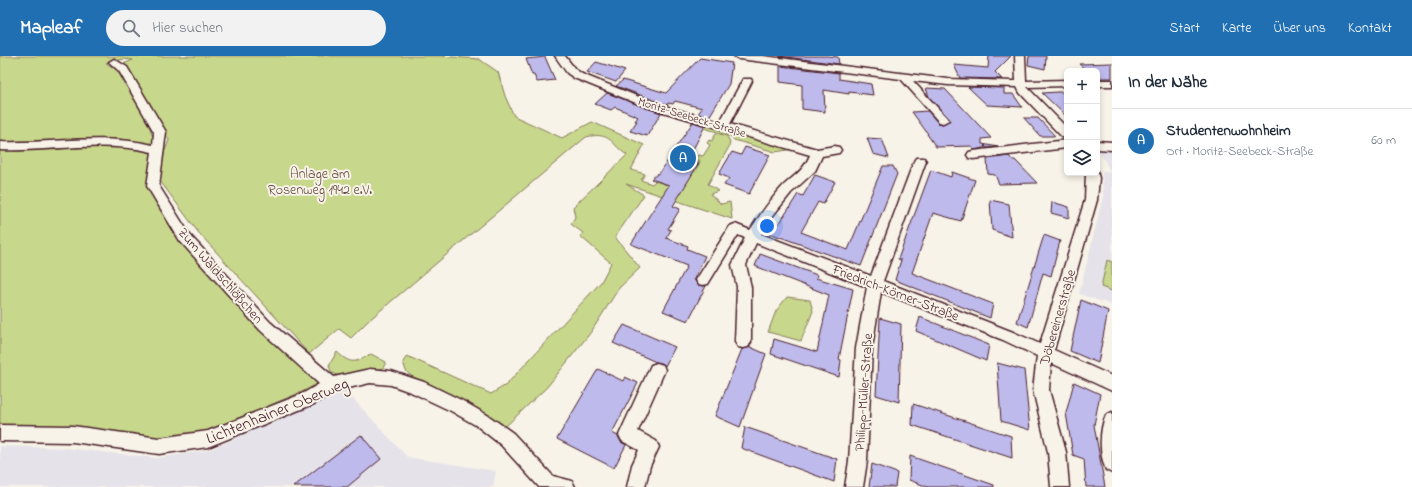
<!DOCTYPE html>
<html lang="de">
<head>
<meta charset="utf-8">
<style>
	body { margin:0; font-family:"Indie Flower",sans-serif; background:#f2f2f3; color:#1f2937 }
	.controls { position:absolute; right:12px; top:12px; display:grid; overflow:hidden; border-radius:6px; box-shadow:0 2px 6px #0003 }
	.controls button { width:36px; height:36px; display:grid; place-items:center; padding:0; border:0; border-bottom:1px solid #e0e1e3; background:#fff; color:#1f2937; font:20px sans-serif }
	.you { position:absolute; left:767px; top:170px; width:14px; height:14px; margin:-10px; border:3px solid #fff; border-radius:50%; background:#1a73e8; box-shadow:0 0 0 6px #1a73e833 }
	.badge { display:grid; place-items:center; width:26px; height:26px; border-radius:50%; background:#1f6fb2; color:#fff; font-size:13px; font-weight:700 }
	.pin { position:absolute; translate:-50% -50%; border:2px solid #fff; box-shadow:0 1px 4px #0006 }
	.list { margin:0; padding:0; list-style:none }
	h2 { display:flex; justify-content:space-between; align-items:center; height:52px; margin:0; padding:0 16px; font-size:17px }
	h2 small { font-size:13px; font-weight:400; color:#747a83 }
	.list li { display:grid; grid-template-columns:26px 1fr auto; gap:12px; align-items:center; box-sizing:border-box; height:64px; padding:0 16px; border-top:1px solid #e0e1e3 }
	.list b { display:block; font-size:15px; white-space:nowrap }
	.list p { margin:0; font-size:13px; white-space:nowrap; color:#747a83 }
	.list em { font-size:13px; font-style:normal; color:#747a83 }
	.icon { flex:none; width:22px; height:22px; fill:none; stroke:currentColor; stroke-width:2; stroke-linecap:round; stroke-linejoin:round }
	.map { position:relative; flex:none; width:1112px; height:431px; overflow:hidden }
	header { display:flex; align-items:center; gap:24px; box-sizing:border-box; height:56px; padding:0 20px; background:#1f6fb2; color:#fff }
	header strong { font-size:19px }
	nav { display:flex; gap:22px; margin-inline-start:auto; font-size:14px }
	.search { width:280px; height:36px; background:#f2f2f3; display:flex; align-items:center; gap:10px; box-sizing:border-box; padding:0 14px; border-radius:22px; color:#747a83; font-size:15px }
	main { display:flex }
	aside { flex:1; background:#fff }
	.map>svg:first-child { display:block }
	.built { fill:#e6e2e9 }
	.green { fill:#c7d78b; stroke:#887b5b }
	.building { fill:#bebaec; stroke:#4a1f2b }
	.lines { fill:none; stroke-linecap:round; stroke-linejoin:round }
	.minor-casing { stroke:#4a1f2b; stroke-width:3 }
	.minor { fill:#f7f3e8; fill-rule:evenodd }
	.labels { text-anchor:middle; stroke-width:4; stroke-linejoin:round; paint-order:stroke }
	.far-street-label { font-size:12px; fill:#4a1f2b; stroke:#f7f3e8 }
	.park-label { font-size:14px; fill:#694d43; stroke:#f7f3e8 }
	.street-label { font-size:14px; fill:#4a1f2b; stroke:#f7f3e8 }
	.near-street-label { font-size:17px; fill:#4a1f2b; stroke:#f7f3e8 }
</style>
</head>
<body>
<header>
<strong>Mapleaf</strong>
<div class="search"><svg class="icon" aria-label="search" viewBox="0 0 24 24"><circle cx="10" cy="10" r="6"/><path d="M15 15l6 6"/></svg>Hier suchen</div>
<nav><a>Start</a><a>Karte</a><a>Über uns</a><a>Kontakt</a></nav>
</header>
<main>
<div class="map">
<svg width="1112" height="431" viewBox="0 0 1112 431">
	<rect width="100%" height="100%" fill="#f7f3e8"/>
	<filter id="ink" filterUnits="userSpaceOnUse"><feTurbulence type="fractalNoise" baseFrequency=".025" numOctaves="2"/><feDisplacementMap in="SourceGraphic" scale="8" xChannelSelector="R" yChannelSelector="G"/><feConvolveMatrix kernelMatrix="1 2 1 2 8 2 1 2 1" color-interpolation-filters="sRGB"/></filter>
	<g filter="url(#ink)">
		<g class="built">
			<polygon points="1099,94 1112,95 1112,249 1079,238 1103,141 1102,115 1111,117"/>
			<polygon points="344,333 407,401 496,415 493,431 0,431 0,390 66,392 157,402 209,394"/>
		</g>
		<g class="green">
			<path d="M 0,0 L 440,0 L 479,3 L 498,16 L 505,40 L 514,60 L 562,82 L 592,66 L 644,89 L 631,114 L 645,118 L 641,124 L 652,128 L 655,125 L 682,134 L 700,105 L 696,104 L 699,99 L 703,100 L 710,89 L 707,87 L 709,84 L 712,85 L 716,77 L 727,80 L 730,86 L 729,91 L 708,128 L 718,135 L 710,138 L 721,148 L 730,146 L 732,163 L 626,128 L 644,139 L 615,181 L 640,212 L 619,232 L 591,276 L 547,331 L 505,371 C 476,349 444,335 411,320 L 406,315 L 403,306 L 407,300 L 491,338 L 506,329 L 601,226 L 611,207 L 580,180 L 583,177 L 571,168 L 575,161 L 573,151 L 627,99 C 611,89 612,75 586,81 L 368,265 L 351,282 L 339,273 L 309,298 L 198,176 L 160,125 L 164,97 L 169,84 L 126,14 L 123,8 L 133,4 L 124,3 L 106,7 L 117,14 L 147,64 L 153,81 L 150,135 L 185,188 L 259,274 L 304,314 L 318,329 L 209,375 L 155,382 L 0,372 Z"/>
			<polygon points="693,64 794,93 775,96 734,84 730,80 691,68"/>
			<polygon points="1107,204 1112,206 1112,235 1101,231"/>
			<polygon points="787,241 810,244 813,255 801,285 768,276 776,255"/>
			<path d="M 337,296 C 351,309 355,307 371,298 L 386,306 L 383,312 L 370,316 L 337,319 L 331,316 L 329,309 Z"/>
		</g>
		<g class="building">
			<polygon points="779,0 828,0 838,1 839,8"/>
			<polygon points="989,0 1011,0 995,16 1002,23 960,22 954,9 988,12"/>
			<polygon points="1029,0 1046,0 1045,13 1028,9"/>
			<polygon points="545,1 555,24 537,26 534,19 532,19 526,3"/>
			<polygon points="700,2 732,7 729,28 709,61 698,58 702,52 675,45 673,48 668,47 667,49 616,30 623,24 666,37"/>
			<polygon points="596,6 613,11 625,15 616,26 587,16"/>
			<polygon points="1112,7 1112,22 1097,22 1097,15 1087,15 1079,8"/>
			<polygon points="780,10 839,17 839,23 871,28 873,39 849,36 849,38 824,34 825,56 802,53 802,29 780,26"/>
			<polygon points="968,31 1004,32 1004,38 1013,38 1022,51 987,49"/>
			<polygon points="926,32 945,33 991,82 982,83 982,88 998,91 986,92 985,89 984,92 973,94 972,90 936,91 927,78 928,78 912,56 928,55 938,67 943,68 950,64 929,41"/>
			<polygon points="1058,36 1067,36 1067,61 1042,37"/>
			<polygon points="607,37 661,57 647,80 630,75 637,65 635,65 638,61 615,51 611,54 595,48"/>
			<polygon points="1024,62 1038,62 1055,80 1040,80"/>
			<polygon points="693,66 705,70 689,101 699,107 673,150 680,153 668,173 671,174 666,182 688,190 687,193 705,200 694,223 698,229 706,230 688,265 663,255 687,210 631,188 669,129 651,123 661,115 673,97 678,92 676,91"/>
			<polygon points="867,82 882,83 889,102 873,98"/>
			<polygon points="745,91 770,99 749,138 724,129 729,122 719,118 732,96 741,99"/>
			<polygon points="1009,100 1012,104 1015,104 1037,127 999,128 995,119 988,118 987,103"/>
			<polygon points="883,110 893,110 897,118 861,210 769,177 774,166 779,168 798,138 803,140 815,119 835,126 823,148 818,146 801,176 848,194"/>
			<polygon points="931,114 951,121 952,116 975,124 961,165 933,157 912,217 993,248 990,262 895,224 901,204 898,203"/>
			<polygon points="990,144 1009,148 1012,181 992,174"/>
			<polygon points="1052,146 1069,151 1069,162 1051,157"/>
			<polygon points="1044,179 1060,185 1051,220 1043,217 1028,271 1017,266"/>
			<polygon points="760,198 817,219 816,222 853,233 839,303 841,304 839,321 771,298 774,283 817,296 829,239 755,210"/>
			<polygon points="1081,244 1108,255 1098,307 1070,295"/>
			<polygon points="920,261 989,289 986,305 916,275"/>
			<polygon points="880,262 901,268 899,346 876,339"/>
			<polygon points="624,269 675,291 665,310 663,308 656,306 613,287"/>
			<polygon points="750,291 766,298 740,371 715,360 742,293"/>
			<polygon points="997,307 1024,314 1030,374 1001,365"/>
			<polygon points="598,313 623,325 625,321 638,327 612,377 618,380 621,386 626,389 614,412 557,383"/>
			<polygon points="1074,326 1100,338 1094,369 1105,431 1086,431 1084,403 1073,399 1066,357"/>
			<polygon points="913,348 1011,380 1012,402 912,369"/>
			<polygon points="745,371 837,403 834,426 741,392"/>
			<polygon points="361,379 381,403 347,431 293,431"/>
			<polygon points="910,400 994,429 994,431 928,431 909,424"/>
			<polygon points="872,408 897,417 895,431 869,431"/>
		</g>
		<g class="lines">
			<g class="minor-casing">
				<g id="minor">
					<path d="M 555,0 L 565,0 L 575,13 L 582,18 L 654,47 L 720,66 L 743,23 L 751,23 L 752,25 L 730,68 L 817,93 L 835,90 L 839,91 L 841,94 L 839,97 L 822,100 L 815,115 L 791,137 L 771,162 L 761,178 L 871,220 L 914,105 L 916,102 L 924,102 L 926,105 L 883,225 L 1013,276 L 1040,288 L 1085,144 L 1086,117 L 1097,117 L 1097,115 L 1099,122 L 1097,144 L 1054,294 L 1112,320 L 1112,335 L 1051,307 L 1049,334 L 1066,396 L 1069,431 L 1051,431 L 1048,396 L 1033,334 L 1037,300 L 1003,284 L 881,236 L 872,292 L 867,405 L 863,431 L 845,431 L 849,405 L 856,292 L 867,231 L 756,187 L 746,209 L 751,231 L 751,286 L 748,291 L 743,292 L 738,291 L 735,286 L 737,231 L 732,209 L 745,182 L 738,179 L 708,228 L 703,229 L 698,228 L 696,224 L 730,170 L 735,168 L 750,174 C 760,159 770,144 782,131 C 794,119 803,116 810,99 L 646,51 L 574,22 L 567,17 Z"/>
					<polygon points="734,0 763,0 948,23 1013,25 1016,25 1015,0 1025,0 1026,25 1067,24 1067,30 1027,31 1067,72 1067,83 1063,82 1020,37 1017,31 948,29 913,25 947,62 949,64 943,67 939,66 901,23 739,3"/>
					<path d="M 114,3 L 127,11 L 166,76 L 159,130 L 190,179 L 270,266 L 334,321 L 370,313 L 391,315 L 424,326 L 463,345 L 489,360 L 513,377 L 553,420 L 572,425 L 575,431 L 539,431 L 501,389 L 477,370 L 451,355 L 413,337 L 391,329 L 370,327 L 336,335 L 314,348 L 208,391 L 159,398 L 73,386 L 0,385 L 0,369 L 73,370 L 159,382 L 208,375 L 302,338 L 319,328 L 260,274 L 180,185 L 147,130 L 152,96 C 102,84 50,96 0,94 L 0,86 C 51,88 102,77 153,89 L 154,76 L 119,15 L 109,6 Z"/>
					<rect x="1097" y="24" width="15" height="6"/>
					<polygon points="1067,84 1067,92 973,103 969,102 967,99 969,96 973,95"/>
					<polygon points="1097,85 1112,86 1112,94 1097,93"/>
					<polygon points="657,307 663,309 665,314 638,375 656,385 659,391 650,410 645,431 627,431 632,409 639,394 622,385 619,379 651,309"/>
					<path d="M 1112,356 L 1112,417 L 1106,414 C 1099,399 1099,374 1106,359 Z"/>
				</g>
			</g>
			<use href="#minor" class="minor"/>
		</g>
	</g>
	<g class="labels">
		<g class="far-street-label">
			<text transform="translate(692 61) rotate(17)" y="4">Moritz-Seebeck-Straße</text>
		</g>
		<g class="park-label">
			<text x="320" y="122">Anlage am<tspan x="320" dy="16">Rosenweg 1942 e.V.</tspan></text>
		</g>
		<g class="street-label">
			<text transform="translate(221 219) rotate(49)" y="5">Zum Waldschlößchen</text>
			<text transform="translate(896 236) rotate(21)" y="5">Friedrich-Körner-Straße</text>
			<text transform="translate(1057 261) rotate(-74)" y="5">Döbereinerstraße</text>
			<text transform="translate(863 336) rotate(-86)" y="5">Philipp-Müller-Straße</text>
		</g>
		<g class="near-street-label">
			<text transform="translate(277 354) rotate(-22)" y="6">Lichtenhainer Oberweg</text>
		</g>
	</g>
</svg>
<div class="controls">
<button>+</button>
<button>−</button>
<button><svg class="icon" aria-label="layers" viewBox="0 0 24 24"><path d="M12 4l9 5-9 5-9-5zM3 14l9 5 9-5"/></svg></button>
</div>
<div class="you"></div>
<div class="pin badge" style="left:683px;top:102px">A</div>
</div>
<aside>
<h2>In der Nähe<small></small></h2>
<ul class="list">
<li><span class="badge">A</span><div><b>Studentenwohnheim</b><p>Ort · Moritz-Seebeck-Straße</p></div><em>60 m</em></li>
</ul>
</aside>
</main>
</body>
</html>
